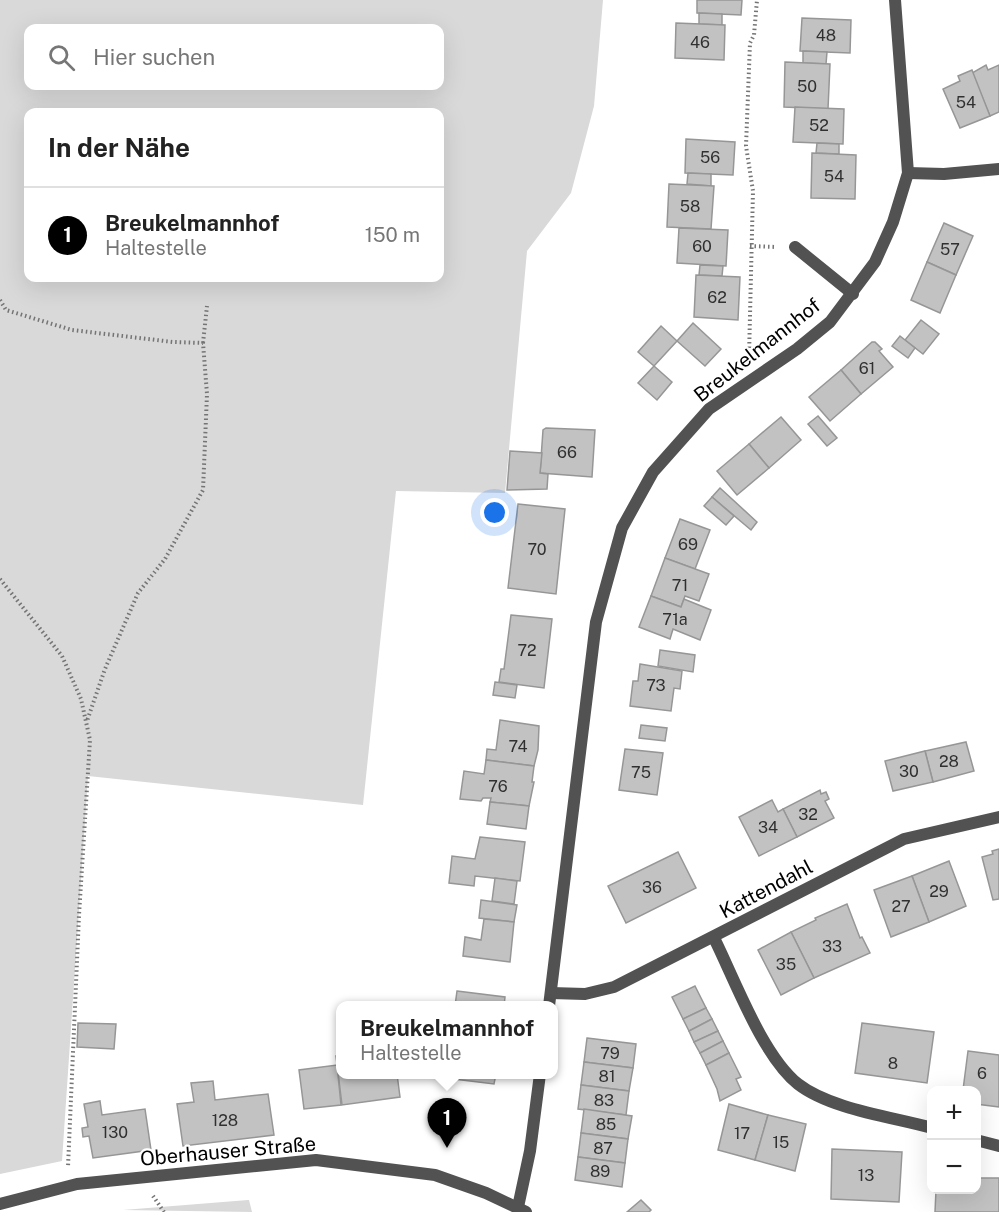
<!DOCTYPE html>
<html lang="de">
<head>
<meta charset="utf-8">
<style>
	body { margin:0; font-family:"Public Sans",sans-serif; background:#f2f2f2; color:#222 }
	.controls { position:absolute; right:18px; bottom:18px; display:grid; overflow:hidden; border-radius:12px; box-shadow:0 6px 24px #0002 }
	.controls button { width:54px; height:54px; display:grid; place-items:center; padding:0; border:0; border-bottom:2px solid #e0e0e0; background:#fff; color:#222; font:30px sans-serif }
	.you { position:absolute; left:495px; top:513px; width:21px; height:21px; margin:-15px; border:4px solid #fff; border-radius:50%; background:#1a73e8; box-shadow:0 0 0 9px #1a73e833 }
	.badge { display:grid; place-items:center; width:39px; height:39px; border-radius:50%; background:#000; color:#fff; font-size:20px; font-weight:700 }
	.pin { position:absolute; translate:-50% -50px; filter:drop-shadow(0 2px 3px #0008) }
	.pin::after { content:''; position:absolute; top:32px; width:21px; height:18px; background:inherit; clip-path:polygon(0 0,100% 0,50% 100%) }
	.popup { position:absolute; left:336px; top:1001px; width:222px; height:78px; box-sizing:border-box; display:grid; place-content:center; border-radius:12px; background:#fff; filter:drop-shadow(0 2px 4px #0005); font-size:20px; white-space:nowrap; color:#767676 }
	.popup b { font-size:22px; color:#222 }
	.popup::after { content:''; position:absolute; left:50%; top:100%; margin-left:-12px; border:12px solid transparent; border-top-color:#fff }
	.list { margin:0; padding:0; list-style:none }
	h2 { display:flex; justify-content:space-between; align-items:center; height:78px; margin:0; padding:0 24px; font-size:26px }
	h2 small { font-size:20px; font-weight:400; color:#767676 }
	.list li { display:grid; grid-template-columns:39px 1fr auto; gap:18px; align-items:center; box-sizing:border-box; height:96px; padding:0 24px; border-top:2px solid #e0e0e0 }
	.list b { display:block; font-size:22px; white-space:nowrap }
	.list p { margin:0; font-size:20px; white-space:nowrap; color:#767676 }
	.list em { font-size:20px; font-style:normal; color:#767676 }
	.icon { flex:none; width:33px; height:33px; fill:none; stroke:currentColor; stroke-width:2; stroke-linecap:round; stroke-linejoin:round }
	.map { position:relative; flex:none; width:999px; height:1212px; overflow:hidden }
	.search { position:absolute; background:#fff; box-shadow:0 6px 24px #0002; left:24px; top:24px; width:420px; height:66px; display:flex; align-items:center; gap:15px; box-sizing:border-box; padding:0 21px; border-radius:12px; color:#767676; font-size:22px }
	.panel { position:absolute; background:#fff; box-shadow:0 6px 24px #0002; left:24px; top:108px; width:420px; height:174px; border-radius:12px }
	.map>svg:first-child { display:block }
	.green { fill:#d9d9d9; fill-rule:evenodd }
	.building { fill:#c2c2c2; stroke:#969696; stroke-width:1.5 }
	.lines { fill:none; stroke-linecap:round; stroke-linejoin:round }
	.path { stroke:#747474; stroke-width:4; stroke-dasharray:1.5 3; stroke-linecap:butt }
	.service { stroke:#525252; stroke-width:12 }
	.minor { stroke:#525252; stroke-width:12 }
	.tertiary { stroke:#525252; stroke-width:12 }
	.labels { text-anchor:middle; stroke-width:4.5; stroke-linejoin:round; paint-order:stroke }
	.number-label { font-size:16px; fill:#303030 }
	.street-label { font-size:20px; fill:#000; stroke:#fff }
</style>
</head>
<body>
<div class="map">
<svg width="999" height="1212" viewBox="0 0 999 1212">
	<rect width="100%" height="100%" fill="#fff"/>
	<g class="green">
		<path d="M 0,0 L 603,0 L 594,106 L 571,193 L 527,251 L 505,493 L 396,491 L 363,805 L 88,776 L 62,1161 L 0,1174 ZM 28,28 L 440,28 L 440,86 L 28,86 ZM 28,112 L 440,112 L 440,278 L 28,278 Z"/>
		<polygon points="249,1200 252,1212 123,1210 248,1200"/>
	</g>
	<g class="building">
		<polygon points="697,0 742,0 741,15 697,13"/>
		<polygon points="699,13 722,14 722,25 699,24"/>
		<polygon points="802,18 851,20 850,53 800,51"/>
		<polygon points="676,23 725,25 724,60 675,58"/>
		<polygon points="803,51 827,52 826,64 803,63"/>
		<polygon points="785,62 830,64 828,109 784,107"/>
		<polygon points="986,65 988,70 999,65 999,112 990,116 972,73"/>
		<polygon points="972,70 990,116 960,128 943,89 960,81 958,76"/>
		<polygon points="795,107 844,109 843,144 793,142"/>
		<polygon points="686,139 735,142 733,175 685,173"/>
		<polygon points="817,143 839,144 839,154 816,153"/>
		<polygon points="812,153 856,155 855,199 811,198"/>
		<polygon points="688,173 711,174 711,186 687,184"/>
		<polygon points="669,184 714,186 711,229 667,227"/>
		<polygon points="944,223 973,236 956,275 927,262"/>
		<polygon points="679,228 728,230 726,266 677,263"/>
		<polygon points="927,262 956,275 940,313 911,300"/>
		<polygon points="700,265 723,266 722,276 699,275"/>
		<polygon points="696,275 740,277 738,320 694,317"/>
		<polygon points="921,320 939,334 923,354 905,340"/>
		<polygon points="693,323 721,349 705,366 677,341"/>
		<polygon points="661,326 677,341 654,366 638,352"/>
		<polygon points="900,336 915,348 908,358 892,346"/>
		<polygon points="872,342 875,342 882,349 879,351 893,367 861,394 841,370"/>
		<polygon points="654,366 672,382 657,400 638,383"/>
		<polygon points="841,370 861,394 830,421 809,397"/>
		<polygon points="818,416 837,438 827,446 808,424"/>
		<polygon points="781,417 801,440 769,468 749,444"/>
		<polygon points="546,428 595,430 592,477 540,473 543,430"/>
		<polygon points="749,444 769,468 737,495 717,471"/>
		<polygon points="510,451 542,453 540,473 548,474 547,489 507,490"/>
		<polygon points="720,488 757,522 751,530 712,497"/>
		<polygon points="712,497 734,516 726,525 704,506"/>
		<polygon points="518,504 565,509 556,594 508,588"/>
		<polygon points="680,519 710,530 695,569 665,558"/>
		<polygon points="665,558 709,574 699,601 685,596 681,607 651,596"/>
		<polygon points="651,596 681,607 684,599 711,610 700,640 673,629 670,639 639,627"/>
		<polygon points="511,615 552,619 544,688 499,682 501,669 504,669"/>
		<polygon points="660,650 695,655 693,672 658,666"/>
		<polygon points="640,664 682,671 680,689 674,688 671,711 630,706 633,681 638,681"/>
		<polygon points="495,682 517,685 515,698 493,695"/>
		<polygon points="500,720 539,726 538,750 534,766 486,760 487,749 496,750"/>
		<polygon points="641,725 667,728 665,741 639,738"/>
		<polygon points="966,742 974,771 933,782 925,751"/>
		<polygon points="625,749 663,753 657,795 619,790"/>
		<polygon points="925,751 933,782 893,791 885,761"/>
		<polygon points="486,760 534,766 532,782 534,782 529,806 490,802 491,798 483,798 481,801 460,799 464,771 484,774"/>
		<polygon points="820,790 821,794 826,792 829,799 825,801 834,818 797,837 783,809"/>
		<polygon points="772,800 778,812 783,809 797,837 759,856 739,817"/>
		<polygon points="490,802 529,806 526,829 487,824"/>
		<polygon points="480,837 525,842 520,881 475,876 474,886 449,883 452,856 475,859"/>
		<polygon points="999,849 999,899 993,900 982,857 993,854 992,851"/>
		<polygon points="678,852 696,888 626,923 608,886"/>
		<polygon points="949,861 966,906 929,922 912,876"/>
		<polygon points="912,876 929,922 891,937 874,890"/>
		<polygon points="495,878 517,881 514,904 492,901"/>
		<polygon points="481,900 517,905 514,922 479,918"/>
		<polygon points="847,904 860,938 862,937 870,953 814,978 791,932 816,920 815,918"/>
		<polygon points="484,919 514,922 510,962 463,956 465,937 481,940"/>
		<polygon points="791,932 814,978 781,995 758,950"/>
		<polygon points="695,986 706,1008 683,1019 672,997"/>
		<polygon points="457,991 505,997 504,1006 455,1006"/>
		<polygon points="706,1008 712,1019 689,1031 683,1019"/>
		<polygon points="712,1019 718,1031 694,1042 689,1031"/>
		<polygon points="78,1023 116,1024 114,1049 77,1047"/>
		<polygon points="862,1023 934,1032 927,1083 855,1073"/>
		<polygon points="718,1031 723,1041 700,1053 694,1042"/>
		<polygon points="587,1038 636,1044 633,1068 584,1062"/>
		<polygon points="723,1041 729,1053 706,1065 700,1053"/>
		<polygon points="968,1051 999,1055 999,1107 976,1104 976,1090 963,1090"/>
		<polygon points="729,1053 741,1077 736,1079 741,1090 720,1101 717,1089 706,1065"/>
		<polygon points="336,1056 340,1056 340,1074 397,1074 400,1097 342,1105"/>
		<polygon points="584,1062 633,1068 629,1091 581,1085"/>
		<polygon points="337,1065 341,1105 304,1109 299,1070"/>
		<polygon points="446,1074 496,1074 494,1084 446,1078"/>
		<polygon points="213,1081 215,1100 268,1094 274,1135 183,1146 177,1104 194,1102 191,1083"/>
		<polygon points="581,1085 629,1091 626,1115 578,1109"/>
		<polygon points="100,1101 102,1115 145,1109 151,1150 93,1158 89,1136 83,1137 82,1128 88,1127 84,1104"/>
		<polygon points="729,1104 768,1115 755,1160 718,1150"/>
		<polygon points="584,1109 632,1116 628,1139 581,1133"/>
		<polygon points="768,1115 806,1124 795,1171 755,1160"/>
		<polygon points="581,1133 628,1139 625,1163 578,1157"/>
		<polygon points="832,1149 902,1152 899,1202 831,1199"/>
		<polygon points="578,1157 625,1163 622,1187 575,1180"/>
		<polygon points="976,1178 999,1178 999,1212 935,1212 936,1190 976,1190"/>
		<polygon points="641,1200 651,1210 649,1212 627,1212"/>
	</g>
	<g class="lines">
		<g class="path">
			<polyline points="750,246 776,247"/>
			<polyline points="0,300 6,310 72,330 173,342 203,343 207,394 203,490 165,559 138,593 105,669 87,721"/>
			<polyline points="203,343 207,306"/>
			<polyline points="749,357 753,191 746,146 750,43 754,35 757,0"/>
			<polyline points="0,579 62,656 81,699 90,740 79,915 68,1167"/>
			<polyline points="153,1196 164,1212"/>
		</g>
		<polyline class="service" points="795,247 853,294"/>
		<g class="minor">
			<polyline points="908,173 944,174 999,169"/>
			<path d="M 714,938 C 735,980 762,1055 798,1084 C 830,1109 892,1117 932,1128"/>
			<polyline points="551,993 585,994 614,987 904,839 999,817"/>
			<polyline points="549,1006 596,622 622,528 653,472 709,409 797,349 830,322 875,262 893,222 908,173 895,0"/>
			<polyline points="976,1140 999,1146"/>
			<polyline points="518,1207 530,1151 540,1074"/>
		</g>
		<polyline class="tertiary" points="0,1204 77,1184 316,1160 435,1175 486,1193 526,1212"/>
	</g>
	<g class="labels">
		<g class="number-label">
			<text x="826" y="41">48</text>
			<text x="700" y="48">46</text>
			<text x="807" y="92">50</text>
			<text x="966" y="108">54</text>
			<text x="819" y="131">52</text>
			<text x="710" y="163">56</text>
			<text x="834" y="182">54</text>
			<text x="690" y="212">58</text>
			<text x="702" y="252">60</text>
			<text x="950" y="255">57</text>
			<text x="717" y="303">62</text>
			<text x="867" y="374">61</text>
			<text x="567" y="458">66</text>
			<text x="688" y="550">69</text>
			<text x="537" y="555">70</text>
			<text x="680" y="591">71</text>
			<text x="675" y="625">71a</text>
			<text x="527" y="656">72</text>
			<text x="656" y="691">73</text>
			<text x="518" y="752">74</text>
			<text x="949" y="767">28</text>
			<text x="909" y="777">30</text>
			<text x="641" y="778">75</text>
			<text x="498" y="792">76</text>
			<text x="808" y="820">32</text>
			<text x="768" y="833">34</text>
			<text x="652" y="893">36</text>
			<text x="939" y="897">29</text>
			<text x="901" y="912">27</text>
			<text x="832" y="952">33</text>
			<text x="786" y="970">35</text>
			<text x="610" y="1059">79</text>
			<text x="893" y="1069">8</text>
			<text x="982" y="1079">6</text>
			<text x="607" y="1082">81</text>
			<text x="604" y="1106">83</text>
			<text x="225" y="1126">128</text>
			<text x="606" y="1130">85</text>
			<text x="115" y="1138">130</text>
			<text x="742" y="1139">17</text>
			<text x="781" y="1148">15</text>
			<text x="603" y="1154">87</text>
			<text x="600" y="1177">89</text>
			<text x="866" y="1181">13</text>
		</g>
		<g class="street-label">
			<text transform="translate(757 350) rotate(-38)" y="7">Breukelmannhof</text>
			<text transform="translate(766 889) rotate(-28)" y="7">Kattendahl</text>
			<text transform="translate(228 1151) rotate(-5)" y="7">Oberhauser Straße</text>
		</g>
	</g>
</svg>
<div class="controls">
<button>+</button>
<button>−</button>
</div>
<div class="you"></div>
<div class="pin badge" style="left:447px;top:1148px">1</div>
<div class="popup"><b>Breukelmannhof</b>Haltestelle</div>
<div class="search"><svg class="icon" aria-label="search" viewBox="0 0 24 24"><circle cx="10" cy="10" r="6"/><path d="M15 15l6 6"/></svg>Hier suchen</div>
<section class="panel">
<h2>In der Nähe<small></small></h2>
<ul class="list">
<li><span class="badge">1</span><div><b>Breukelmannhof</b><p>Haltestelle</p></div><em>150 m</em></li>
</ul>
</section>
</div>
</body>
</html>
